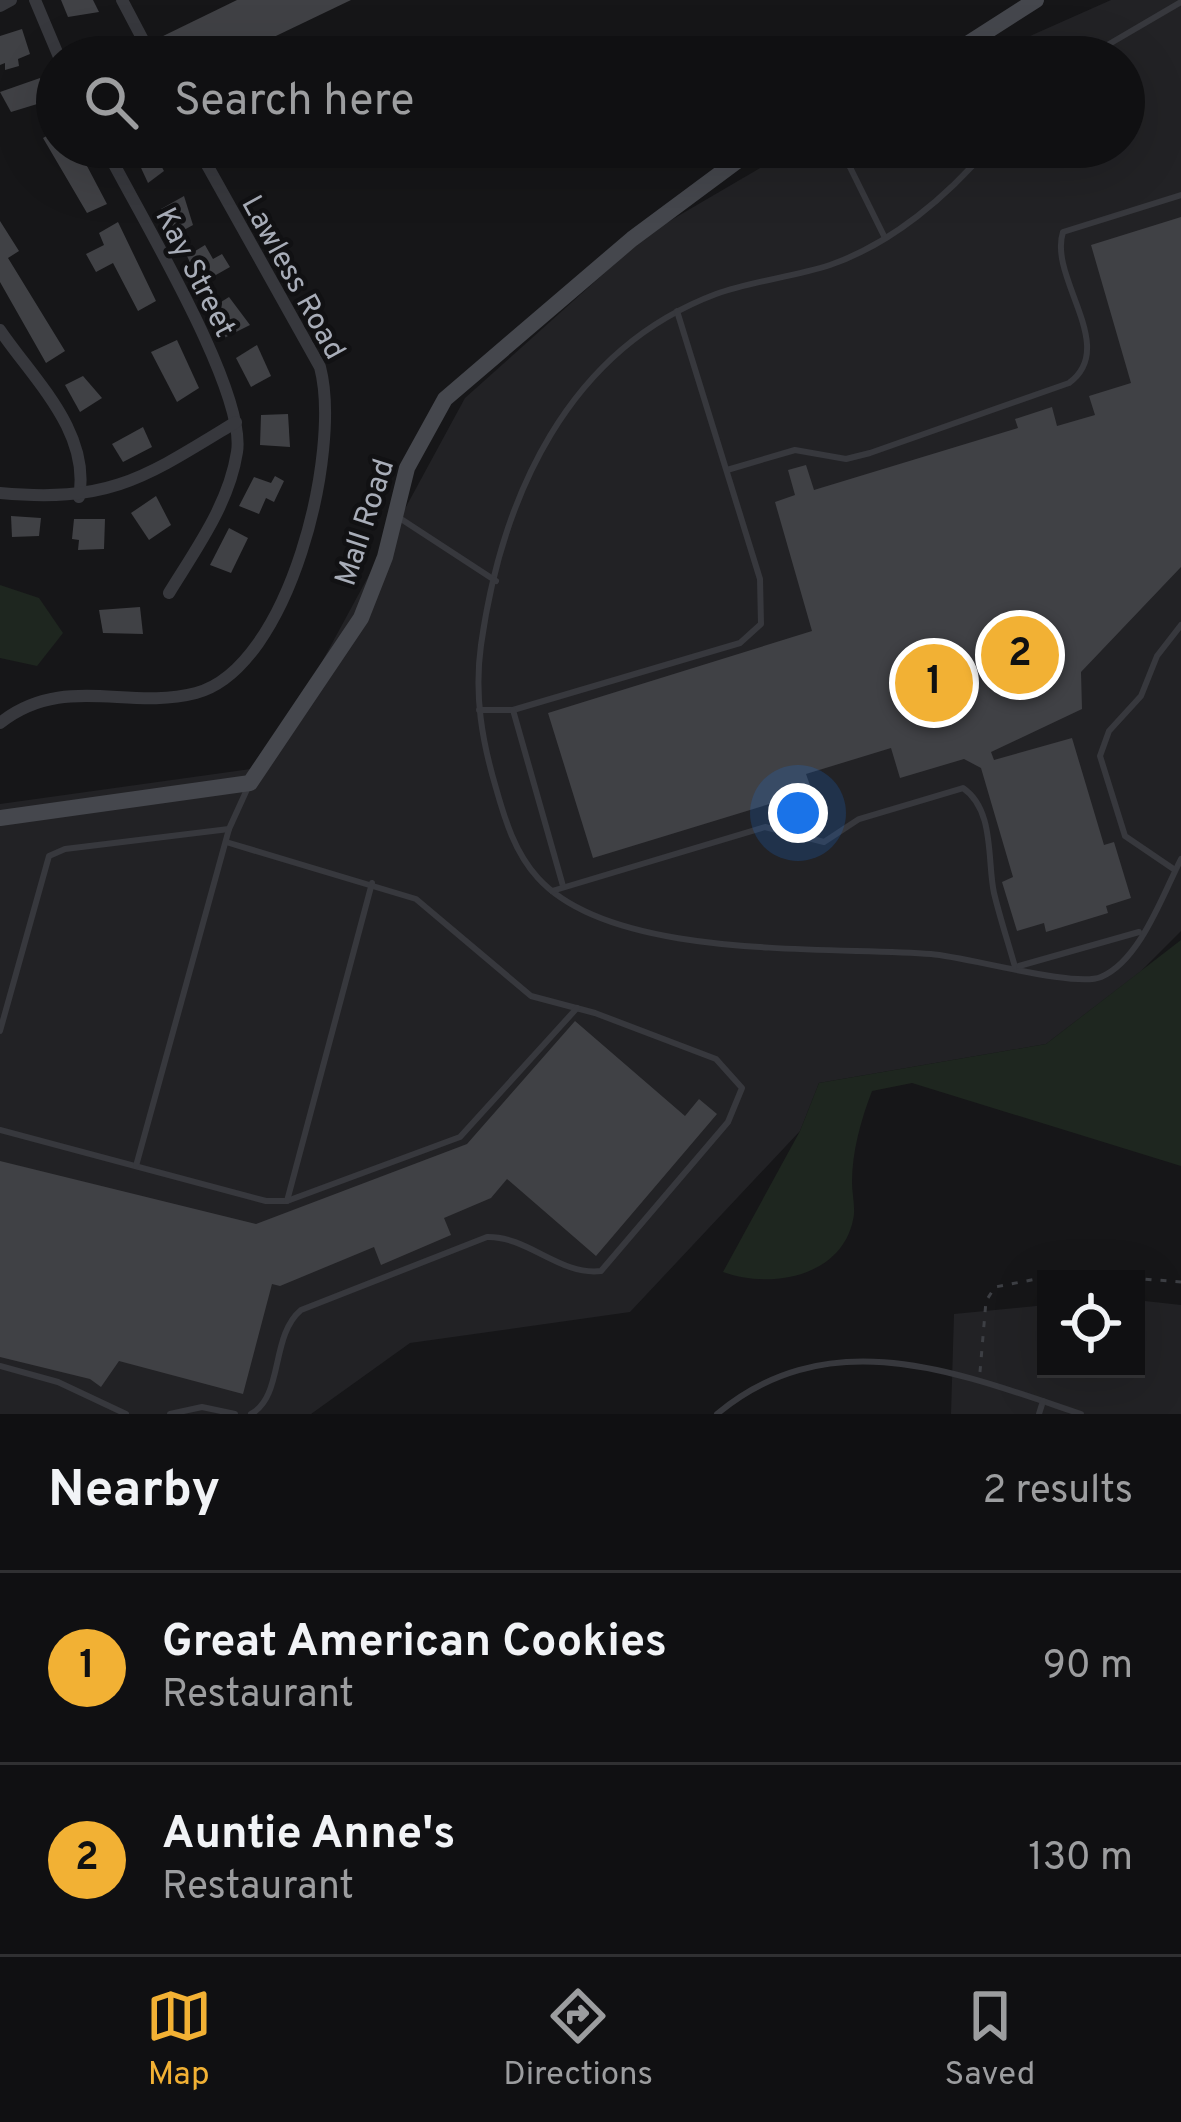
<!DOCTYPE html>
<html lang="en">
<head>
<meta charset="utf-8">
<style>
	body { margin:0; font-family:Overpass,sans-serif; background:#19191b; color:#f1f3f6 }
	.controls { position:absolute; right:36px; bottom:36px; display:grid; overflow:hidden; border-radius:0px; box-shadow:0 12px 48px #0002 }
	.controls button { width:108px; height:108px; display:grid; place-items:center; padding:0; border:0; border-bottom:3px solid #303032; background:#101012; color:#f1f3f6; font:60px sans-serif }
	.you { position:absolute; left:798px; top:813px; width:42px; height:42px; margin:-30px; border:9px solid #fff; border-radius:50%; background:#1a73e8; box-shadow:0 0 0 18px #1a73e833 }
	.badge { display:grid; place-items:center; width:78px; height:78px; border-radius:50%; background:#f2b134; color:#111; font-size:39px; font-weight:700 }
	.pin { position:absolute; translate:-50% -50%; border:6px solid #fff; box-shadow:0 3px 12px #0006 }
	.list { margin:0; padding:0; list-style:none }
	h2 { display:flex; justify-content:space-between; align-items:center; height:156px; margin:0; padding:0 48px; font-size:51px }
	h2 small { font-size:39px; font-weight:400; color:#9c9d9f }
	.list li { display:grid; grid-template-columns:78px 1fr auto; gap:36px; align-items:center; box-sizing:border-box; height:192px; padding:0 48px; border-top:3px solid #303032 }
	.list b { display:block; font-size:45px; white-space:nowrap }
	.list p { margin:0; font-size:39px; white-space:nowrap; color:#9c9d9f }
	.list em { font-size:39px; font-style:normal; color:#9c9d9f }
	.icon { flex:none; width:66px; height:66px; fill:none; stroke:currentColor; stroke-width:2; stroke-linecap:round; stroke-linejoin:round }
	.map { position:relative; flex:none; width:1181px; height:1414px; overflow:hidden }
	.search { position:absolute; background:#101012; box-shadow:0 12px 48px #0002; left:36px; right:36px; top:36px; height:132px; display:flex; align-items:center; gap:30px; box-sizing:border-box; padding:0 42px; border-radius:66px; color:#9c9d9f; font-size:45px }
	.sheet { height:540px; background:#101012 }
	nav { display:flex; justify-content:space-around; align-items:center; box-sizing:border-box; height:168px; border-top:3px solid #303032; background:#101012; font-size:33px; color:#9c9d9f }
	nav a { display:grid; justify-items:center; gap:6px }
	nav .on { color:#f2b134 }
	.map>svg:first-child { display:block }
	.built { fill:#222225 }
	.green { fill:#1e261f }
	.building { fill:#404145 }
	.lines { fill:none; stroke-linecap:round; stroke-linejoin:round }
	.path { stroke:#3d3f44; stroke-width:3; stroke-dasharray:6 9; stroke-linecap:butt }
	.lane { stroke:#37383d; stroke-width:6 }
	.street { stroke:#37383d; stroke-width:12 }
	.secondary { stroke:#45474d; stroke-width:16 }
	.labels { text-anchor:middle; stroke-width:9; stroke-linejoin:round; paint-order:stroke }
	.street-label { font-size:30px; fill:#a8adb8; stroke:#111113 }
</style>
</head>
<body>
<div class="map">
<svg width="1181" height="1414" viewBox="0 0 1181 1414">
	<rect width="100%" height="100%" fill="#161618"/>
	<g class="built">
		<polygon points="1111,0 1181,0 1181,931 1140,972 1046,1044 819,1083 800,1131 630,1312 410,1343 311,1414 0,1414 0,804 265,767 465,398 649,233 796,147 1124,147 1124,57 983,57"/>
		<polygon points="1136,1300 1181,1305 1181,1414 951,1414 954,1314 1046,1305 1046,1369 1136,1369"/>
	</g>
	<g class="green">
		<polygon points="0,585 39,598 63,633 37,666 0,658"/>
		<path d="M 1181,940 L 1181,1166 L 912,1083 L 872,1091 C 861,1120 852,1151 852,1183 C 852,1194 856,1209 853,1220 C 841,1278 769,1289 723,1272 L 800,1131 L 819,1083 L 1046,1044 Z"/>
	</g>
	<g class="building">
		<polygon points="61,0 93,0 99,12 68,17"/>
		<polygon points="237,0 351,0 232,57 168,57 159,38"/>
		<polygon points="22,29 30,54 18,59 19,66 5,70 5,63 0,65 0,36"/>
		<polygon points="40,78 47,101 11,112 0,92"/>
		<polygon points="57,130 57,147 77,147 107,204 87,213 43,138"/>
		<polygon points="151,147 164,171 148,183 136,157"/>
		<polygon points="184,196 193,225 173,236 161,209"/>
		<polygon points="1181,217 1181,567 1081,672 1082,709 991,752 994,760 1072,738 1104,845 1114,842 1131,898 1106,906 1108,913 1046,932 1044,923 1017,931 1002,882 1013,877 981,768 964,759 900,778 891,748 806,774 812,791 593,858 548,713 812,631 775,502 795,495 788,470 806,465 814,490 1018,428 1015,419 1052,407 1057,426 1095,415 1089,396 1131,383 1091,245"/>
		<polygon points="0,221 19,251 8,258 65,351 46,363 0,282"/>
		<polygon points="118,222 156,301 138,311 113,263 96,272 86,254 104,245 99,233"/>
		<polygon points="205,245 213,259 222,254 230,267 200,284 187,256"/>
		<polygon points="229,297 250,325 224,338 213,307"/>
		<polygon points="177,340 199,388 177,402 151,352"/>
		<polygon points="257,345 271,376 251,387 236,358"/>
		<polygon points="83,376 102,398 80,412 65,385"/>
		<polygon points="288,414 290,447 260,445 261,415"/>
		<polygon points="143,427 152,447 123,462 112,444"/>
		<polygon points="275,476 284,481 274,502 266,498 259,514 239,506 254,477 271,483"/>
		<polygon points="156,496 171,525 149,540 131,513"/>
		<polygon points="11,516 41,518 39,536 12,537"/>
		<polygon points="74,519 105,519 104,549 78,550 79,540 72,539"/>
		<polygon points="229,528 248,538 231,573 210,565"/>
		<polygon points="140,607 143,634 103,633 99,610"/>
		<polygon points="575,1021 685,1116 699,1099 717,1114 596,1256 507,1179 491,1198 444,1218 451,1235 381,1265 374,1247 280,1286 272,1284 243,1394 119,1361 101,1387 90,1379 0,1357 0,1161 256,1224 467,1144"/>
	</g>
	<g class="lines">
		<polyline class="path" points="980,1372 986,1301 995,1287 1068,1273 1181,1282"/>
		<g class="lane">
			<polyline points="1087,57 1181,2"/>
			<polyline points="840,147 885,238"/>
			<path d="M 989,147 C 948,196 891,244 830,265 C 793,277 752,281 716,294 C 567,350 502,497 481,645 C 474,695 482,741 496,788 C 505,820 515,853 538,878 C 613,961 828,946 931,954 C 968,957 1075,988 1101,977 C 1140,961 1163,894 1181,859"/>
			<path d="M 727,470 L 795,450 L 846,459 L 870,453 L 1069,383 C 1119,347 1048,278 1063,232 L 1181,195"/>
			<polyline points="398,517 496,581"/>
			<polyline points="479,710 513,710 740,643 761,624 760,579 677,311"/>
			<polyline points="513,710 563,886"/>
			<path d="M 226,842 L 416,899 L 531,996 L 595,1013 L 716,1059 L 742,1088 L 728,1122 L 601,1271 C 560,1276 528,1236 487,1237 L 301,1310 C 270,1336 284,1396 251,1414"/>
			<polyline points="1175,870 1125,836 1100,756 1109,731 1141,696 1157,656 1181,625"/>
			<path d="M 552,891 L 765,827 L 824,842 L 859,819 L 963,788 C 995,810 987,861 994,893 C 1000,918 1008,942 1015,967"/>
			<polyline points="1019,966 1139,932"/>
			<polyline points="0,1031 49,856 65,849 229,829"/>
			<polyline points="0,1130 266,1201 287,1201 460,1137 577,1008"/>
			<polyline points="136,1166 229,829 249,785"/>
			<polyline points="287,1201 372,883"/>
			<polyline points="0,1366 58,1382 126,1414"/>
			<polyline points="170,1414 202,1407 235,1414"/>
			<path d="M 717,1414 C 830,1320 959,1373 1081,1414"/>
			<polyline points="1039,1414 1043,1401"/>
		</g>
		<g class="street">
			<polyline points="35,0 59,57"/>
			<polyline points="122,0 152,57"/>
			<polyline points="0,6 11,0"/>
			<path d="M 105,147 C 136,209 247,390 237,452 C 229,504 196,549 169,593"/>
			<path d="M 0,330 C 34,380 91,432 79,497"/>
			<path d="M 0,493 C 111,503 144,478 236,422"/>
			<path d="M 0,723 C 63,673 127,711 196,693 C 290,668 342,450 320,367 L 197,147"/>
		</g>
		<g class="secondary">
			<polyline points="947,57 1036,0"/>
			<polyline points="0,818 250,783 361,618 385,557 407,468 445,399 632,239 756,147"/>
		</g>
	</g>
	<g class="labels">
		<g class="street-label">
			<text transform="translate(196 272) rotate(63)" y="10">Kay Street</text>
			<text transform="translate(294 277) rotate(61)" y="10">Lawless Road</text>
			<text transform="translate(364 522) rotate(-72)" y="10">Mall Road</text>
		</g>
	</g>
</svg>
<div class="controls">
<button><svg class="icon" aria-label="locate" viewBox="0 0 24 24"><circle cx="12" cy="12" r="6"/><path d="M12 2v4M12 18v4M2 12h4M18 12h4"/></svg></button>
</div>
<div class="you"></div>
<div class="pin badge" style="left:934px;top:683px">1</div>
<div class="pin badge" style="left:1020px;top:655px">2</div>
<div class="search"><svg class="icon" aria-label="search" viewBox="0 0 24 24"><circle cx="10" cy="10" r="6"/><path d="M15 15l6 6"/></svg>Search here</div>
</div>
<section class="sheet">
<h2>Nearby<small>2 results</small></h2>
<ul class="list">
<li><span class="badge">1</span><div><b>Great American Cookies</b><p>Restaurant</p></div><em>90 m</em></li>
<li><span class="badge">2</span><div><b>Auntie Anne's</b><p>Restaurant</p></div><em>130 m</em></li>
</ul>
</section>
<nav>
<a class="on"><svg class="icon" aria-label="map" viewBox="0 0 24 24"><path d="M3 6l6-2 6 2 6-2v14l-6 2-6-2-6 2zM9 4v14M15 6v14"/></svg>Map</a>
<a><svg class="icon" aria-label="directions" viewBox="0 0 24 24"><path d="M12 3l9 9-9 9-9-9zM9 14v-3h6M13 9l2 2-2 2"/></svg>Directions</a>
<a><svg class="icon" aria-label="saved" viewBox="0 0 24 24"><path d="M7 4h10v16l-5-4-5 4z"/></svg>Saved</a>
</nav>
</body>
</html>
